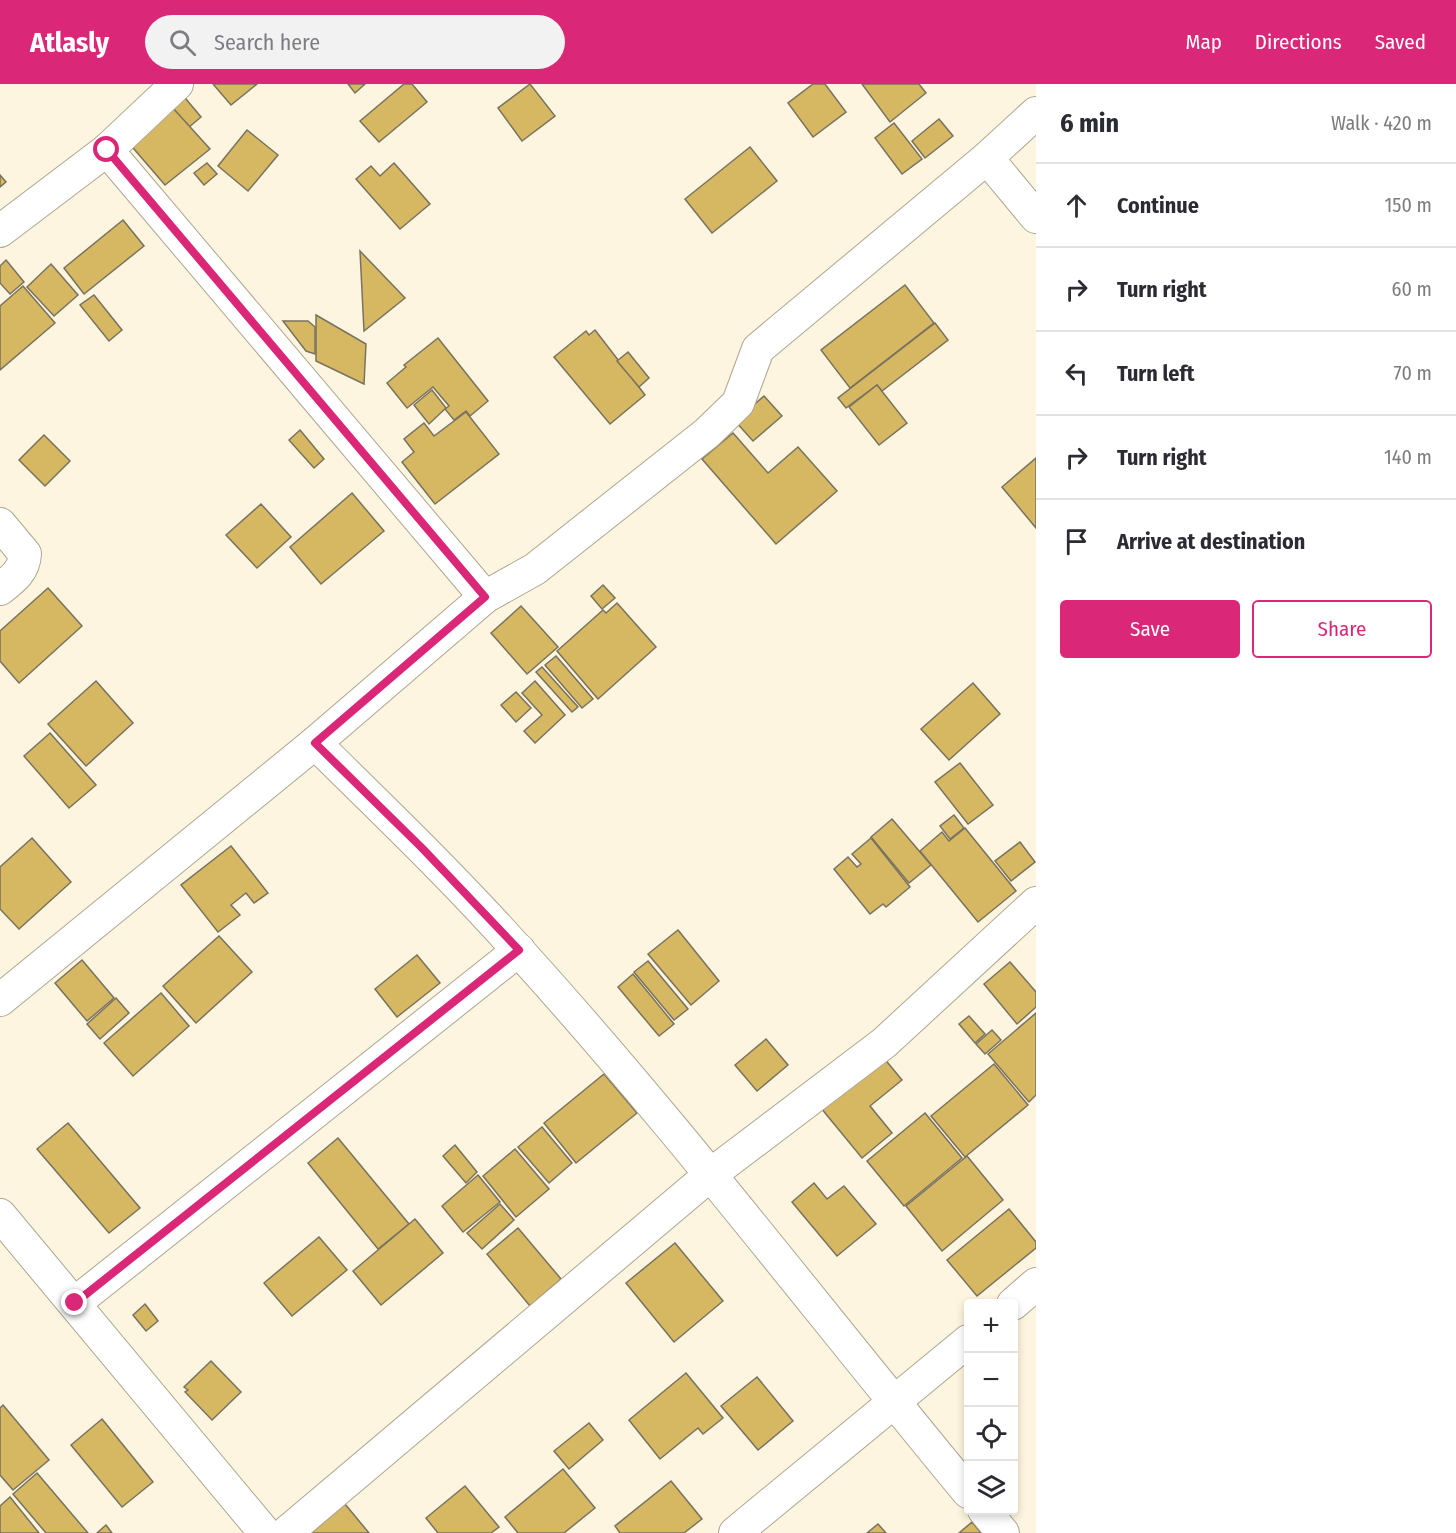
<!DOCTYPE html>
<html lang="en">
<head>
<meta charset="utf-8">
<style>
	body { margin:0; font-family:"Fira Sans Condensed",sans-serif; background:#f2f2f3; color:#2b2b33 }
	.controls { position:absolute; right:18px; bottom:18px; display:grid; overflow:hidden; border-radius:6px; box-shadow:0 3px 9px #0003 }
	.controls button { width:54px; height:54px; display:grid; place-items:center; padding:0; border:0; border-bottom:2px solid #e1e1e2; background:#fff; color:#2b2b33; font:30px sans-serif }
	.stop { position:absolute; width:18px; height:18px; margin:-14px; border:4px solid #db2777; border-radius:50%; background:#fff }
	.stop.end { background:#db2777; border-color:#fff; box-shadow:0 2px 6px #0008 }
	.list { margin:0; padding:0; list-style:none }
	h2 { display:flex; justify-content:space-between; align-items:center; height:78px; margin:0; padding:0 24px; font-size:26px }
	h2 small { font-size:20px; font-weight:400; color:#7c7c81 }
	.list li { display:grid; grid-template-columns:39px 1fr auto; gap:18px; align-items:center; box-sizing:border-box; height:84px; padding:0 24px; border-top:2px solid #e1e1e2 }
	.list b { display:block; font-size:22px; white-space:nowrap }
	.list em { font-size:20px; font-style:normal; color:#7c7c81 }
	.actions { display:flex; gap:12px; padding:18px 24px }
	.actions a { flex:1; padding:14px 0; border:2px solid #db2777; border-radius:6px; text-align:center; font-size:21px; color:#db2777 }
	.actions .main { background:#db2777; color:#fff }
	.icon { flex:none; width:33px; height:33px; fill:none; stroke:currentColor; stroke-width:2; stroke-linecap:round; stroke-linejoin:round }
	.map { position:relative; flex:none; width:1036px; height:1449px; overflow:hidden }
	header { display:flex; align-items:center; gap:36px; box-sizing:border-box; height:84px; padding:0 30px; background:#db2777; color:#fff }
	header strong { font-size:28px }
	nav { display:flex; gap:33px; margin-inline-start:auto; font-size:21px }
	.search { width:420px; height:54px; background:#f2f2f3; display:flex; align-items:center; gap:15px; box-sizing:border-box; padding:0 21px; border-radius:33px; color:#7c7c81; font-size:22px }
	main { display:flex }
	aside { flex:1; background:#fff }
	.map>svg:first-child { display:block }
	.building { fill:#d7b862; stroke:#79725e; stroke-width:1.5 }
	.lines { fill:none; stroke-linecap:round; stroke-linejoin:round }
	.minor-casing { stroke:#aea692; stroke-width:34 }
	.minor { stroke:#fff; stroke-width:32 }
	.route { stroke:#db2777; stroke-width:8 }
</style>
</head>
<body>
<header>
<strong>Atlasly</strong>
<div class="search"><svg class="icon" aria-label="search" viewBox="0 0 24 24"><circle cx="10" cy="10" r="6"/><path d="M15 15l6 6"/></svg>Search here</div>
<nav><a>Map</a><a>Directions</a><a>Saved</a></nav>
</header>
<main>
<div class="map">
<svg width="1036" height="1449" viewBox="0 0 1036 1449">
	<rect width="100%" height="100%" fill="#fdf5df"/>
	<g class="building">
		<polygon points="213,0 257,0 231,21"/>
		<polygon points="348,0 365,0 355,9"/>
		<polygon points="404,0 412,0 427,18 379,58 360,37"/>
		<polygon points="530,0 555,32 522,57 498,24"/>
		<polygon points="813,0 825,0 846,28 813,53 788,19"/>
		<polygon points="862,0 919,0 926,9 890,38"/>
		<polygon points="181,9 201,33 188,44 169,19"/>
		<polygon points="172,23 210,65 165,101 128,58"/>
		<polygon points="939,35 953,52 925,74 912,57"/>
		<polygon points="894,39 922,75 902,90 875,54"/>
		<polygon points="247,46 278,71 248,107 218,82"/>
		<polygon points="750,63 777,97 712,149 685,115"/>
		<polygon points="207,79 217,90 204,101 194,89"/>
		<polygon points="394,79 430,120 400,145 356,95 371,82 380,92"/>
		<polygon points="0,91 6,98 0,103"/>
		<polygon points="123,136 144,162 84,210 64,184"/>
		<polygon points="360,167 405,214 364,247"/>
		<polygon points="6,176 24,198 10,210 0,199 0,182"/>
		<polygon points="51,180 78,211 54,232 27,203"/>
		<polygon points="905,201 934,239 850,304 821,266"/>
		<polygon points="23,202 55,239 0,286 0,222"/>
		<polygon points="94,211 122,246 109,257 80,221"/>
		<polygon points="316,231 366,260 364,300 316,277"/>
		<polygon points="283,237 308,237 315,243 315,270 306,267"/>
		<polygon points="935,239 948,256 882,307 877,301 846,324 838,314"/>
		<polygon points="595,246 645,311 610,340 554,273 586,247 589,251"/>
		<polygon points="438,254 488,317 470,332 466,327 454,336 445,325 449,322 433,303 407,324 387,299 406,283 404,281"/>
		<polygon points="628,268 649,294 639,303 617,277"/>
		<polygon points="877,301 907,339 879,361 849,323"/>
		<polygon points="432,306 446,324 429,340 414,321"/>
		<polygon points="764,312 782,332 753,357 735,337"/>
		<polygon points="466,328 499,370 435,420 402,378 414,368 404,355 424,339 434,352"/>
		<polygon points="300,346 324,375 314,384 289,356"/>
		<polygon points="733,349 768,389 798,363 837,407 776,460 702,375"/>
		<polygon points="44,351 70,377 45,402 19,376"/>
		<polygon points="1036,374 1036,444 1002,403"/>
		<polygon points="352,409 384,447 321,500 290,463"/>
		<polygon points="261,420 291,453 257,484 226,451"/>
		<polygon points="603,501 615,514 602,525 591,512"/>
		<polygon points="48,504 82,542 19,599 0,577 0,547"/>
		<polygon points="617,519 656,563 598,615 557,567 603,526 606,529"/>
		<polygon points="521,522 558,563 527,590 491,549"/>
		<polygon points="556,572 593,615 582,624 545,581"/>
		<polygon points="542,583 578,623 572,628 536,588"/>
		<polygon points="96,597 133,639 86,682 48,640"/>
		<polygon points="535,597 565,631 535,659 524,647 542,631 522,609"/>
		<polygon points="973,599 1000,630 949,676 921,645"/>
		<polygon points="516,608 531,624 516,638 501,621"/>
		<polygon points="50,649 96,701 69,724 24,672"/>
		<polygon points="960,679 993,721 968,740 935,698"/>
		<polygon points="954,731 964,744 950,755 940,742"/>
		<polygon points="892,735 931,781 909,799 871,753"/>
		<polygon points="965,744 1016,807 978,838 920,767 942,748 949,757"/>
		<polygon points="32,754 71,798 19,845 0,825 0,783"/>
		<polygon points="871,754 910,803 886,823 883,820 870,830 834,785 848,773 857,783 861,780 852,770"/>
		<polygon points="1020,758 1035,778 1011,797 995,777"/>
		<polygon points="231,762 268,809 254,819 246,809 231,821 240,831 218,848 181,801"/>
		<polygon points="678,846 719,897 691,921 648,870"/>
		<polygon points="219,852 252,888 196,939 163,902"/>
		<polygon points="417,871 440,899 397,933 375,905"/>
		<polygon points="82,876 114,914 87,937 55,899"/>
		<polygon points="648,877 688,925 674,936 634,888"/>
		<polygon points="1010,878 1036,908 1036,923 1017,940 984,900"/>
		<polygon points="633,890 674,940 659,952 618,903"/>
		<polygon points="161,909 189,942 133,992 104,959"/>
		<polygon points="116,914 129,929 100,955 87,940"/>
		<polygon points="1036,929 1036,1011 1029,1018 988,970"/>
		<polygon points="969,932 985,950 975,959 959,940"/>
		<polygon points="992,946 1001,956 985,970 976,960"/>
		<polygon points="766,955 788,981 757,1007 735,981"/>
		<polygon points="883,973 902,996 870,1022 892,1049 862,1074 821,1024"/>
		<polygon points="994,980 1028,1021 965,1073 931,1032"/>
		<polygon points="604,990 637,1029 576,1079 544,1039"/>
		<polygon points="925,1029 962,1074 904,1122 867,1077"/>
		<polygon points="68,1039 140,1124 109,1149 37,1065"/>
		<polygon points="542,1043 572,1079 549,1099 518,1063"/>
		<polygon points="338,1054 409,1140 378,1165 308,1079"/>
		<polygon points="455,1061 477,1088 466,1099 443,1072"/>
		<polygon points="515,1065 549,1105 516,1133 483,1092"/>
		<polygon points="967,1072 1003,1116 942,1167 906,1122"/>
		<polygon points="478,1091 500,1118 463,1148 442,1122"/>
		<polygon points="814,1099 827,1115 844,1102 876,1140 837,1172 792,1118"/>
		<polygon points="500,1120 514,1136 482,1165 467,1149"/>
		<polygon points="1009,1125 1036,1158 1036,1164 977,1212 947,1176"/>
		<polygon points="415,1135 443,1169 381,1221 353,1187"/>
		<polygon points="518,1144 561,1195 530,1222 487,1170"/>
		<polygon points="319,1153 347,1186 292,1232 264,1199"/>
		<polygon points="675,1159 723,1217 674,1258 626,1199"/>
		<polygon points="145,1220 158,1237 146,1247 133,1231"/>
		<polygon points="211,1277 241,1308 212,1336 185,1308 188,1306 184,1303"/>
		<polygon points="686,1289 723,1334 703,1350 698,1344 660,1375 629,1336"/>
		<polygon points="757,1293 793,1337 758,1366 721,1322"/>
		<polygon points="3,1321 49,1376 13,1406 0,1391 0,1324"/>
		<polygon points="102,1335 153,1398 122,1423 71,1361"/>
		<polygon points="589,1339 603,1356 569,1385 554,1367"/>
		<polygon points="563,1385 595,1424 564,1449 518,1449 505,1433"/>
		<polygon points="37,1389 88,1449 46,1449 13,1410"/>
		<polygon points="671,1397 702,1435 684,1449 620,1449 615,1442"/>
		<polygon points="465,1402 499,1443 491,1449 438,1449 426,1434"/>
		<polygon points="10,1413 39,1449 0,1449 0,1422"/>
		<polygon points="345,1420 369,1449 311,1449"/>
		<polygon points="972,1438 981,1449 959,1449"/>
		<polygon points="878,1440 886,1449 867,1449"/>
		<polygon points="106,1441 112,1449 97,1449"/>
	</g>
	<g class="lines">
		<g class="minor-casing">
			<g id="minor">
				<polyline points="107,66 485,513"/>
				<polyline points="987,74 1036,133"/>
				<polyline points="0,147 107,66 177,0"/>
				<path d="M 0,440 L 25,470 C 24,487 13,495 0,505"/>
				<path d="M 315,659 C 384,727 454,794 518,866 C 676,1040 818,1227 968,1408"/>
				<polyline points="0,916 315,659 485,513 535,485 707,349 738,319 758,265 987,74 1036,29"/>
				<polyline points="0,1131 265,1449"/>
				<polyline points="75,1219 519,866"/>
				<polyline points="1013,1220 1036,1200"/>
				<polyline points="984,1426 1003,1449"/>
				<polyline points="286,1449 710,1091 884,959 1036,819"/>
				<polyline points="735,1449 968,1257"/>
			</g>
		</g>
		<use href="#minor" class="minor"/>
	</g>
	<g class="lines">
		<polyline class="route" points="75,1219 519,866 422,764 315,659 485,513 107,66"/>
	</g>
</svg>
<div class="controls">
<button>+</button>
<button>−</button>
<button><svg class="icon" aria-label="locate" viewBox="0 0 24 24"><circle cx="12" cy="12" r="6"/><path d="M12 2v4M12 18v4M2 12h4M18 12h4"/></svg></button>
<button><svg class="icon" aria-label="layers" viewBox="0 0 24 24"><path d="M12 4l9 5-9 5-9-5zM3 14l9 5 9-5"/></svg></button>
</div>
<div class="stop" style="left:107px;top:66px"></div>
<div class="stop end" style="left:75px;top:1219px"></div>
</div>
<aside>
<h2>6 min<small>Walk · 420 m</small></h2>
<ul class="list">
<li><svg class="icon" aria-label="ahead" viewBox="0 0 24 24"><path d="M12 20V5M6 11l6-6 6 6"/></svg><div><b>Continue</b></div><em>150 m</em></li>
<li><svg class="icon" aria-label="right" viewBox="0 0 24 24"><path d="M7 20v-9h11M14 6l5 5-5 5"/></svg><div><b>Turn right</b></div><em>60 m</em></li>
<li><svg class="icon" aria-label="left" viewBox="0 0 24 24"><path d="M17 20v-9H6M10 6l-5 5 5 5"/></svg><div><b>Turn left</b></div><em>70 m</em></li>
<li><svg class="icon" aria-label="right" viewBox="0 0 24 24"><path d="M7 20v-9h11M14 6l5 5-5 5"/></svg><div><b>Turn right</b></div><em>140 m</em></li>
<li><svg class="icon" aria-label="arrive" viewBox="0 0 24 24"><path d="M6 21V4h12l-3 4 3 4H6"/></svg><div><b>Arrive at destination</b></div></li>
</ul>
<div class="actions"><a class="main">Save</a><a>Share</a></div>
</aside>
</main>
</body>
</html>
